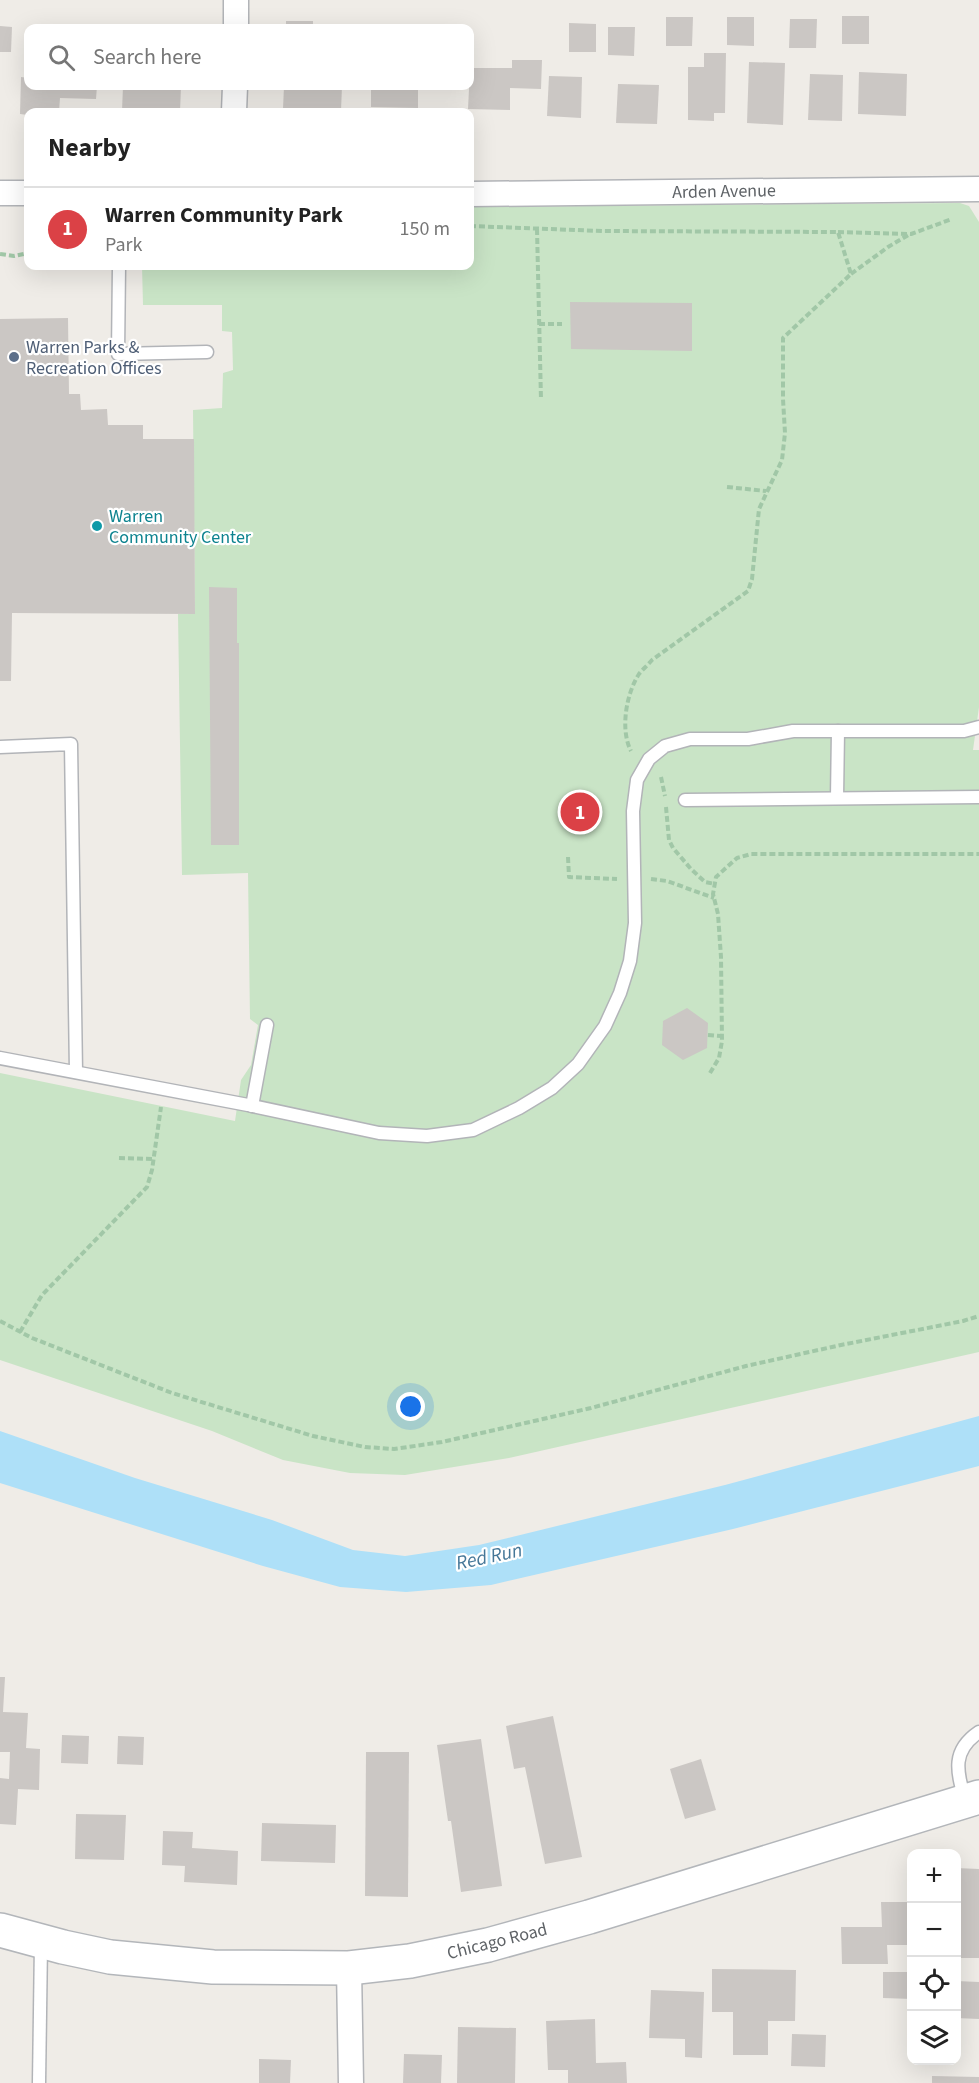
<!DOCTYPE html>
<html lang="en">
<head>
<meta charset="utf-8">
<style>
	body { margin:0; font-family:"Source Sans 3",sans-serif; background:#f6f6f6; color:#222 }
	.controls { position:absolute; right:18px; bottom:18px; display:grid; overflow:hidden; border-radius:12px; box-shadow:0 6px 24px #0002 }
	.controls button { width:54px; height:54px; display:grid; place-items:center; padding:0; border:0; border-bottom:2px solid #e0e0e0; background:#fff; color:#222; font:30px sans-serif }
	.you { position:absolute; left:411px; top:1407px; width:21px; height:21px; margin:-15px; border:4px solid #fff; border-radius:50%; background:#1a73e8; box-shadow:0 0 0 9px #1a73e833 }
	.badge { display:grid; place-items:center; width:39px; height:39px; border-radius:50%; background:#db4146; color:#fff; font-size:20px; font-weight:700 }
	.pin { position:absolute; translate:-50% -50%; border:3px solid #fff; box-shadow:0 2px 6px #0006 }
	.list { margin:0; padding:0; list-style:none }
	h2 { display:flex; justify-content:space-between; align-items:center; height:78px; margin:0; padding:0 24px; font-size:26px }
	h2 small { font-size:20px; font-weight:400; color:#767676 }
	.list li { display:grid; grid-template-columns:39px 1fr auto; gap:18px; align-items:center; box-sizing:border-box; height:84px; padding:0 24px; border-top:2px solid #e0e0e0 }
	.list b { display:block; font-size:22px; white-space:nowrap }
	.list p { margin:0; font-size:20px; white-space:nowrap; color:#767676 }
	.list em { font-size:20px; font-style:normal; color:#767676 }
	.icon { flex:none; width:33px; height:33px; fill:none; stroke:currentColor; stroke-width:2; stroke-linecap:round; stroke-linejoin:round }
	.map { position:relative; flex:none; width:979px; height:2083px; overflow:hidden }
	.search { position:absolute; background:#fff; box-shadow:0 6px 24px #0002; left:24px; top:24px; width:450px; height:66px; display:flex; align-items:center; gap:15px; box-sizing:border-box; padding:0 21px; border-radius:12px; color:#767676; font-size:22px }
	.panel { position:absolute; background:#fff; box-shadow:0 6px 24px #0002; left:24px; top:108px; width:450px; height:162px; border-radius:12px }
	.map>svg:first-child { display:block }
	.green { fill:#c9e4c6 }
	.water { fill:#aee0f8 }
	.building { fill:#cbc7c4 }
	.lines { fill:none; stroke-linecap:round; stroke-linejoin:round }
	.lane-casing { stroke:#b2b4b8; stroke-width:15 }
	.street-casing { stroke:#b2b4b8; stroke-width:27 }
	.secondary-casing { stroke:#b3b6ba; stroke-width:36 }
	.path { stroke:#a1c7a7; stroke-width:4; stroke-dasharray:6 3; stroke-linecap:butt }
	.lane { stroke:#fff; stroke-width:12 }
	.street { stroke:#fff; stroke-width:24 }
	.secondary { stroke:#fff; stroke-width:33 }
	.service-dot { fill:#5c6f8a; stroke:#fff; stroke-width:2 }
	.culture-dot { fill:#0f9aa8; stroke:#fff; stroke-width:2 }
	.labels { text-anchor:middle; stroke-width:4.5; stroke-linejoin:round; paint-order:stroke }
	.street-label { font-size:18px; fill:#5e6266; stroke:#fff }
	.service-label { font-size:18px; fill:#4e5e75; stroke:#fff; text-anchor:start }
	.culture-label { font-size:18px; fill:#0d838f; stroke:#fff; text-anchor:start }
	.water-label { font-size:20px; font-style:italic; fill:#457798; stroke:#fff }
</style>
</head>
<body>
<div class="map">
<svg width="979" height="2083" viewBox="0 0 979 2083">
	<rect width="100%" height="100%" fill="#efece7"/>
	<polygon class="green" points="960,203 969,206 979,222 979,707 973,750 979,750 979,1352 509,1458 405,1475 350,1473 283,1460 212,1431 0,1360 0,1073 235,1121 241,1080 251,1065 258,1025 250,1019 248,873 182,875 178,614 195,614 193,410 222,408 223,373 233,370 232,332 222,331 222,305 143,305 142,266 470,266 470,207"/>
	<polygon class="water" points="979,1416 979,1466 733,1529 491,1585 406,1592 340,1587 263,1566 0,1483 0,1431 135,1478 272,1520 353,1550 405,1556 479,1545 725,1485"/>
	<g class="building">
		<rect x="842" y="16" width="27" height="28"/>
		<polygon points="666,17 693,17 692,46 666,46"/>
		<polygon points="727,17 754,17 754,46 727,45"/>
		<polygon points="790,19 817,19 816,48 789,48"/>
		<rect x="286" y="21" width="27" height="7"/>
		<polygon points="569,23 596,24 596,52 569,52"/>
		<polygon points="0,26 12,27 11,52 0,52"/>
		<polygon points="608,27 635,27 634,56 608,55"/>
		<polygon points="704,53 726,53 725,113 714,113 714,121 688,120 688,67 704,67"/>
		<polygon points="512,60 542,60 541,89 510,88 510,110 468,109 470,68 512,68"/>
		<polygon points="749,62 785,63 783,125 747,123"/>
		<polygon points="859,72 907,74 906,116 858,114"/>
		<polygon points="810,74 843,75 842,121 808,120"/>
		<polygon points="549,76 582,77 581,118 547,116"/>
		<polygon points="21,77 28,78 28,86 97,86 96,99 60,98 59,112 28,112 28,115 20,114"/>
		<polygon points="618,84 659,85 657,124 616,123"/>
		<polygon points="123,86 181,86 180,112 122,111"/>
		<polygon points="284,86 342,86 341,111 283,109"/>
		<polygon points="371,86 418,86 418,108 371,107"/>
		<polygon points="570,302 692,303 692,351 571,349"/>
		<polygon points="68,318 69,394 80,394 81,410 107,409 108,425 143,425 143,439 194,439 195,614 12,613 11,681 0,681 0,319"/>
		<polygon points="209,587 237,588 237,643 239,643 239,845 211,845"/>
		<polygon points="687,1008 708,1023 707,1048 683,1060 662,1045 663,1021"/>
		<polygon points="0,1677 5,1677 3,1712 28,1713 26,1748 40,1749 39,1790 18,1789 16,1825 0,1824 0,1778 9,1779 10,1752 0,1752"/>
		<polygon points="553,1716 582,1857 545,1864 525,1767 514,1769 506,1726"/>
		<polygon points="62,1735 89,1736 88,1764 61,1763"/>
		<polygon points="118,1736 144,1737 143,1765 117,1764"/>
		<polygon points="481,1739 502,1886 461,1892 451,1821 448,1821 437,1745"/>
		<polygon points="366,1752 409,1752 408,1897 365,1896"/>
		<polygon points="701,1759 716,1810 685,1819 670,1769"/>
		<polygon points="76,1814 126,1815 124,1860 75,1859"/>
		<polygon points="262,1823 336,1825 335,1863 261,1861"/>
		<polygon points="163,1831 193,1832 192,1848 238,1851 237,1885 184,1882 185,1866 162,1865"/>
		<polygon points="956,1868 979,1869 979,1958 956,1958"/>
		<polygon points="881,1902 911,1902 911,1945 887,1945 888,1964 842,1964 841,1927 882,1927"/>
		<polygon points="712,1969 796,1970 795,2021 768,2021 768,2055 733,2055 733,2012 712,2012"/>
		<polygon points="883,1972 912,1972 912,1999 883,1998"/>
		<polygon points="956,1981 979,1982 979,2019 956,2018"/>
		<polygon points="651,1990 704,1992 702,2058 685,2057 685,2039 649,2038"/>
		<polygon points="595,2019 596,2063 626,2062 627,2083 568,2083 568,2070 548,2070 546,2021"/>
		<polygon points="458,2027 516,2028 515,2083 457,2083"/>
		<polygon points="792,2034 826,2035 825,2067 791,2066"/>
		<polygon points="404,2054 442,2055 441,2083 403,2083"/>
		<polygon points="259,2059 291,2060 290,2083 259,2083"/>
		<polygon points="932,2076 979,2077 979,2083 932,2083"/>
	</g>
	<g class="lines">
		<g class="lane-casing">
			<g id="lane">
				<polyline points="119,266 118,354 207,352"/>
				<polyline points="0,747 71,744 76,1072"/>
				<polyline points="837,798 838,731"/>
				<polyline points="685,800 979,797"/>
				<polyline points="0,1058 248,1105 379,1133 427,1136 473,1130 519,1108 552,1088 578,1064 605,1026 620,993 630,961 635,923 633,811 637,780 649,759 665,746 690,739 748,739 793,731 964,731 979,727"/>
				<polyline points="252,1106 267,1025"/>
				<path d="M 965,1800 C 957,1771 951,1751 979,1732"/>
				<polyline points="39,2083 41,1943"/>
			</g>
		</g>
		<g class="street-casing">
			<g id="street">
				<polyline points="236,28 236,0"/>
				<polyline points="234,112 235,86"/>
				<polyline points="0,193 28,193"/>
				<polyline points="470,194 979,189"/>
				<polyline points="349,1968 351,2083"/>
			</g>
		</g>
		<g class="secondary-casing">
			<polyline id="secondary" points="0,1930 63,1947 110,1957 213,1967 349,1968 410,1961 488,1945 589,1917 979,1797"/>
		</g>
		<g class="path">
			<path d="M 470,226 L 602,231 L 838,232 L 851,274 L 783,338 L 783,399 L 785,433 L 782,460 L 759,509 L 752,579 L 748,591 L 652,660 C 648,665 643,669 639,674 C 626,694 620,730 631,751"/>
			<polyline points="537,229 541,400"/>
			<polyline points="838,232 911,234 952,219"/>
			<polyline points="0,254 14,256 28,253"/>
			<polyline points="851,274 888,247 910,234"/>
			<polyline points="539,324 562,324"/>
			<polyline points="727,487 766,491"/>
			<polyline points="661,777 665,796"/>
			<polyline points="666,807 669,840 673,848 691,869 705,882 715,884"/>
			<polyline points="568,857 569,877 617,879"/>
			<polyline points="651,879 667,881 714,898"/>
			<polyline points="708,1035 722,1036"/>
			<polyline points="710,1073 719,1058 722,1041 721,957 718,914 713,894 716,877 737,858 751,854 979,854"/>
			<polyline points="119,1158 154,1159"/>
			<polyline points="0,1321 32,1338 172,1393 313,1436 365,1447 394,1449 442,1442 591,1408 746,1366 841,1345 963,1321 979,1316"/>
			<polyline points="20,1332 42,1295 147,1187 152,1170 161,1107"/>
		</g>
		<use href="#lane" class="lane"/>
		<use href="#street" class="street"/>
		<use href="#secondary" class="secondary"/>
	</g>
	<circle class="service-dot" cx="14" cy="357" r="6"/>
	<circle class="culture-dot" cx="97" cy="526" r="6"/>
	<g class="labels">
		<g class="street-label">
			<text transform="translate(724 191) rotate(-1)" y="6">Arden Avenue</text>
			<text transform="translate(497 1941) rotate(-14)" y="6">Chicago Road</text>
		</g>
		<g class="service-label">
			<text x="26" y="353">Warren Parks &amp;<tspan x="26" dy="21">Recreation Offices</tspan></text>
		</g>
		<g class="culture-label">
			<text x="109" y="522">Warren<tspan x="109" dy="21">Community Center</tspan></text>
		</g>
		<g class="water-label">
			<text transform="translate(489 1556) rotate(-12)" y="7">Red Run</text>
		</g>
	</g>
</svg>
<div class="controls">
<button>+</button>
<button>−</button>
<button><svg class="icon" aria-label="locate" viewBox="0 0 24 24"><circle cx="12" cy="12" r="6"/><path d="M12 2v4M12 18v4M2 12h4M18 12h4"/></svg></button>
<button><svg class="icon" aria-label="layers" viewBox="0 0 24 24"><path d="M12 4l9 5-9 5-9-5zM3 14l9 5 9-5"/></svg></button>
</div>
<div class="you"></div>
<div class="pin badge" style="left:580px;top:812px">1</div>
<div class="search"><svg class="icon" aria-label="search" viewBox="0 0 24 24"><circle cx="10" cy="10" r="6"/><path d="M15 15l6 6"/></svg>Search here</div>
<section class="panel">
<h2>Nearby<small></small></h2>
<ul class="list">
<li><span class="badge">1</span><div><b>Warren Community Park</b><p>Park</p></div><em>150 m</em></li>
</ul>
</section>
</div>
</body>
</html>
